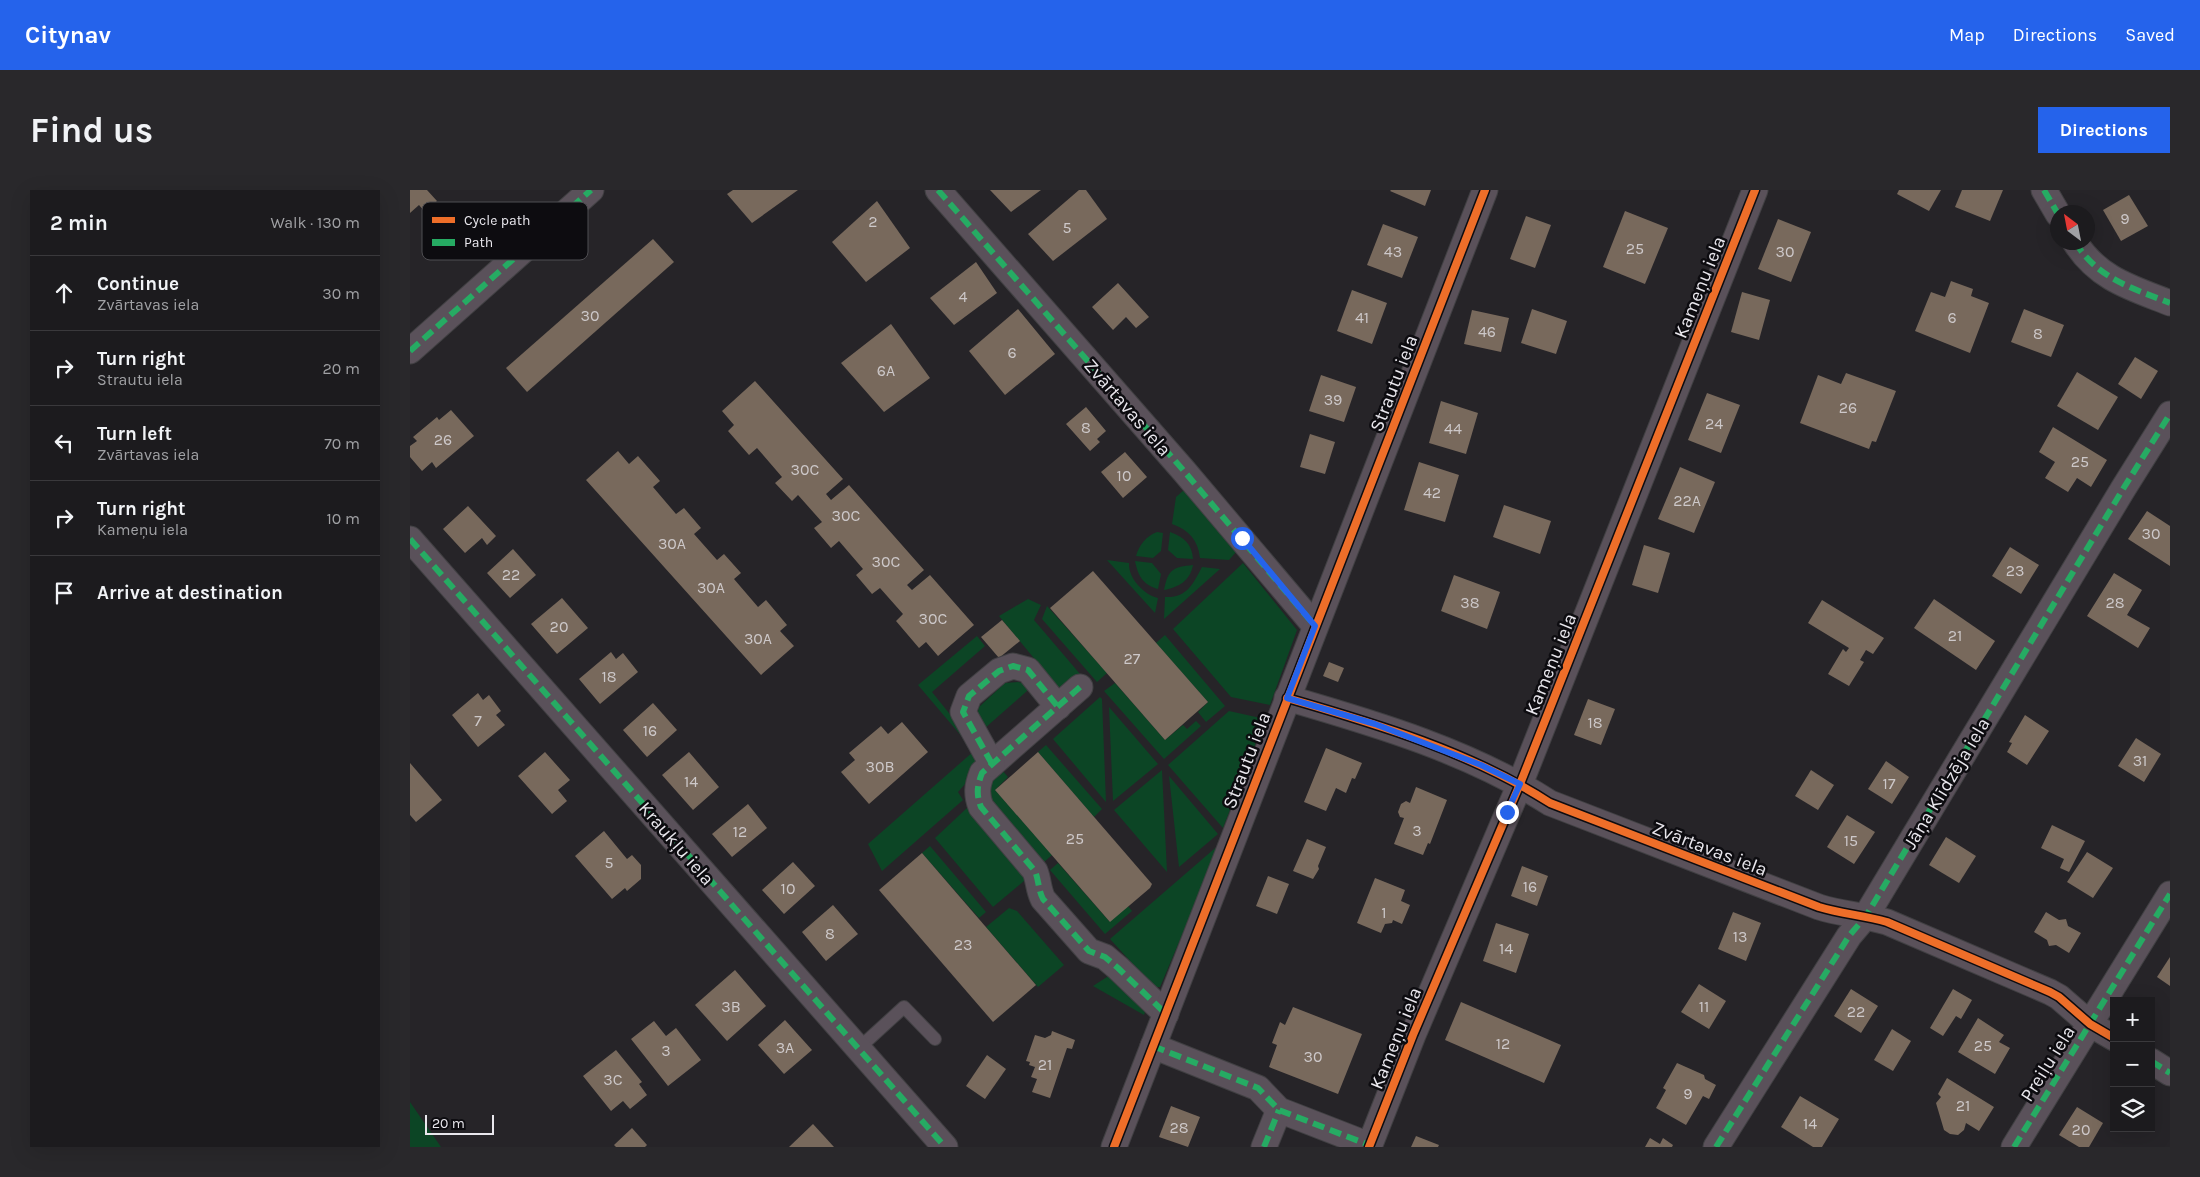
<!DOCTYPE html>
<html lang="en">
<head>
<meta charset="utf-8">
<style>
	body { margin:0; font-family:Karla,sans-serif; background:#29282b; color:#f1f3f6 }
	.controls { position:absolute; right:15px; bottom:15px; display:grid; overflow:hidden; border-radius:0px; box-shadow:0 5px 20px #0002 }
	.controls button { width:45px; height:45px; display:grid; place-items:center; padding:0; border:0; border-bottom:1px solid #3a393c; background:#1c1b1e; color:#f1f3f6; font:25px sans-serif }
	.compass { position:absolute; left:1640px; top:15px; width:45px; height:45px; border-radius:50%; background:#1c1b1e; box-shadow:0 5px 20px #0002; rotate:328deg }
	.scale { position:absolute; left:15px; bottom:12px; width:69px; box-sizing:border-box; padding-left:5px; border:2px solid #e9e7ed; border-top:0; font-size:14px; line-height:18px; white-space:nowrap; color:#e9e7ed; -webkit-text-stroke:4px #0d0c10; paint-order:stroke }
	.stop { position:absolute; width:15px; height:15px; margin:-11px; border:4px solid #2563eb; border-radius:50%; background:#fff }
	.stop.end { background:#2563eb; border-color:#fff; box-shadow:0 1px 5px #0008 }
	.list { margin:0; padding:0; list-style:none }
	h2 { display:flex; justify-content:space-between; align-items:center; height:65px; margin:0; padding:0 20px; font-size:21px }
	h2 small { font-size:16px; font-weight:400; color:#a0a1a4 }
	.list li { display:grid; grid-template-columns:32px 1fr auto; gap:15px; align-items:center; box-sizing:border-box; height:75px; padding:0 20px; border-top:1px solid #3a393c }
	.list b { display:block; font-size:19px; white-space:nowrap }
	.list p { margin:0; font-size:16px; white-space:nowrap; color:#a0a1a4 }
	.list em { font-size:16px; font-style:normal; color:#a0a1a4 }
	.icon { flex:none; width:28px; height:28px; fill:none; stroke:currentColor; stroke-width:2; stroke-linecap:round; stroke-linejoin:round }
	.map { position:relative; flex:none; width:1760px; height:957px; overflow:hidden; border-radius:0px }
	header { display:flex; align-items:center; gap:30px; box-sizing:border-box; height:70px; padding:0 25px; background:#2563eb; color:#fff }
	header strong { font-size:24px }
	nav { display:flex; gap:28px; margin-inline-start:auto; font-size:18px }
	.intro { display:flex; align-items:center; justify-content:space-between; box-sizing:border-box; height:120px; padding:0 30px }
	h1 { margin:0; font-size:35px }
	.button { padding:12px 22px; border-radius:0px; background:#2563eb; color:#fff; font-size:18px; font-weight:700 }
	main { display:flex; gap:30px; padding:0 30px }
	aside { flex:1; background:#1c1b1e; border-radius:0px; box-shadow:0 5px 20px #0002 }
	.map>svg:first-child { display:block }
	.green { fill:#0c4525 }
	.building { fill:#78695c }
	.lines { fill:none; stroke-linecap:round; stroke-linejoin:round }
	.lane-casing { stroke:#414043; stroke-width:14 }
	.street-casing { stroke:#414043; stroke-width:27 }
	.lane { stroke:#5a515a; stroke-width:12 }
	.street { stroke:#5a515a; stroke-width:25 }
	.quiet { stroke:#26ab63; stroke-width:6; stroke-dasharray:12 6; stroke-linecap:butt }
	.cycleway-casing { stroke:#0d0c10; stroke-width:11 }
	.cycleway { stroke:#ee6e29; stroke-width:8 }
	.route { stroke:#2563eb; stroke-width:6 }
	.labels { text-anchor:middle; stroke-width:5; stroke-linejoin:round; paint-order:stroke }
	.number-label { font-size:16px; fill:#cdc8c9 }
	.street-label { font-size:19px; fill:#e9e7ed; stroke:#0d0c10 }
	.key { fill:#0d0c10; stroke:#4f4e52; stroke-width:1 }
	.key-label { font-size:14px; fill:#e9e7ed }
</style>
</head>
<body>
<header>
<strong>Citynav</strong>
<nav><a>Map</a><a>Directions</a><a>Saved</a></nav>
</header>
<div class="intro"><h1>Find us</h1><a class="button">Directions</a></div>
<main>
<aside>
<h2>2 min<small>Walk · 130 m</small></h2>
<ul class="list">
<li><svg class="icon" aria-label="ahead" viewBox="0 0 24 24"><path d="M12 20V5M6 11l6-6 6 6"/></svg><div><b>Continue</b><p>Zvārtavas iela</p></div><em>30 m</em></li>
<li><svg class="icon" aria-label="right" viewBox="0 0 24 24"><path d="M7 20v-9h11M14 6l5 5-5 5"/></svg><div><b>Turn right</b><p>Strautu iela</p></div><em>20 m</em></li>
<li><svg class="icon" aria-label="left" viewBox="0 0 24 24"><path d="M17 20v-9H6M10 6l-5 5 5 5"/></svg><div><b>Turn left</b><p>Zvārtavas iela</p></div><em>70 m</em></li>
<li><svg class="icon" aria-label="right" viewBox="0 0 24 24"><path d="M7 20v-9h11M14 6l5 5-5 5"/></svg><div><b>Turn right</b><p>Kameņu iela</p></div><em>10 m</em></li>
<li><svg class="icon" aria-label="arrive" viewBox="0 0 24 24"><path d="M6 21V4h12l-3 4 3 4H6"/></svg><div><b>Arrive at destination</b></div></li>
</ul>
</aside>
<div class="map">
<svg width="1760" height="957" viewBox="0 0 1760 957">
	<rect width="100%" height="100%" fill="#262428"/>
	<g class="green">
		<path d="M 774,300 L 826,362 L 819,370 L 790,368 C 788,350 779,340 762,334 L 766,307 Z"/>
		<path d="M 747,342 L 753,343 L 751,361 L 743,368 L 726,366 C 729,355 736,346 747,342 Z"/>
		<path d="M 760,342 C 774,347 782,354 783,369 L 767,368 L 758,360 Z"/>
		<path d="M 697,370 L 719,373 C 718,388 734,405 748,408 L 745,423 Z"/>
		<path d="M 725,371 L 742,373 L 751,384 L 748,399 C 733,395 728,386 725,371 Z"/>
		<polygon points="833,373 887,440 860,515 821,507 763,439"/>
		<path d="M 783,375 C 780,391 769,397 754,400 C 758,379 763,377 783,375 Z"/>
		<path d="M 792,377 L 810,379 L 754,429 L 755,407 C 777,408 783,394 792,377 Z"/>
		<polygon points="618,409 631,415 624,430 670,484 651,501 589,426"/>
		<polygon points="637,416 697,483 687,492 632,429"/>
		<polygon points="755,445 815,516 796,532 788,522 798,512 746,453"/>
		<polygon points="567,446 575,456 522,502 572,564 563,585 548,602 553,610 472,681 458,654 564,561 508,495"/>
		<polygon points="608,492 616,494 617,501 575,538 566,530 569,517 595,493"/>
		<polygon points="705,493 755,550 773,535 777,539 786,531 791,536 754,569 694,501"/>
		<polygon points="690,507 692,509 696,612 643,549"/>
		<polygon points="699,517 748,574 703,611"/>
		<polygon points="819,521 855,529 813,638 758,575"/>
		<polygon points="636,555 692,619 684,627 628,562"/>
		<polygon points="592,580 598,587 585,600 642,665 633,673 579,610 581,590"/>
		<polygon points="752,580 757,682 704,620"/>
		<polygon points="759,586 808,644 769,677"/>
		<polygon points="559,616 620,686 583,717 525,648"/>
		<polygon points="811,653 750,797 744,797 700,749"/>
		<polygon points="520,656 576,722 569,728 512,663"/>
		<polygon points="648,673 699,731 718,716 722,721 695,744 640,680"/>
		<polygon points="599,718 607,721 654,775 628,797 576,737"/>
		<polygon points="700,785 737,816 734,825 683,796"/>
		<polygon points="0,912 31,957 0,957"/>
	</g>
	<g class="building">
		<polygon points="0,0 17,0 27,11 15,22 9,15 0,23"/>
		<polygon points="323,0 388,0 342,33 317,4"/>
		<polygon points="580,0 631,0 601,22"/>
		<polygon points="669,0 676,0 697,29 643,71 618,44"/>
		<polygon points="981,0 1021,0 1015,16 980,1"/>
		<polygon points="1489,0 1531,0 1519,21 1487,4"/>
		<polygon points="1552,0 1593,0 1580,31 1545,17"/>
		<polygon points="1719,5 1738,36 1711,51 1693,20"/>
		<polygon points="467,11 500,58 456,92 422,52"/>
		<polygon points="1215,21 1258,38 1235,94 1193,77"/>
		<polygon points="1116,26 1141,35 1125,78 1100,69"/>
		<polygon points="1368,29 1401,42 1381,92 1348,79"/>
		<polygon points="973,34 1008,47 992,88 957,75"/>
		<polygon points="243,49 264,72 117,202 96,178"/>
		<polygon points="566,72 587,103 544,135 520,108"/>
		<polygon points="1541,91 1563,99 1561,106 1579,113 1560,163 1505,141 1521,102 1535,107"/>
		<polygon points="708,93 739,127 726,138 716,127 703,140 682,117"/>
		<polygon points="942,100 977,113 962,154 927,141"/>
		<polygon points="1332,102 1360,110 1349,150 1321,142"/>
		<polygon points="608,119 645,164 595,205 559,161"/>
		<polygon points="1122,119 1157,131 1146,164 1111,153"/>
		<polygon points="1614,119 1654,135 1641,167 1601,152"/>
		<polygon points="1062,120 1099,128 1091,162 1054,154"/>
		<polygon points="481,134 520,188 474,222 431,173"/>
		<polygon points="1725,167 1748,181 1731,209 1708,194"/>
		<polygon points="1667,182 1708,207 1688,240 1647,216"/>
		<polygon points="1436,183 1486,201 1466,252 1462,251 1459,259 1390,233 1408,185 1431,194"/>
		<polygon points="911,185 946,197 934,232 899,221"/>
		<polygon points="345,191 433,289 416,304 421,310 439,295 514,380 497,395 502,400 520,385 564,435 528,466 516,452 509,458 486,431 493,424 470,398 462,404 446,385 453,379 429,351 421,358 404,338 412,332 388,305 382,311 365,293 372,287 347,258 339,265 318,241 324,235 312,221"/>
		<polygon points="1297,203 1330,215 1311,263 1278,250"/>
		<polygon points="1031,211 1068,223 1056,264 1019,253"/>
		<polygon points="676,217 696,241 687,249 690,252 680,261 656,234"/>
		<polygon points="41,220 64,246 26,278 22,272 12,281 0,267 0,256 7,251 3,247 27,227 29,230"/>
		<polygon points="1643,237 1697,270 1681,297 1667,288 1658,302 1635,288 1645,272 1629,262"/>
		<polygon points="900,244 925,252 915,284 890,277"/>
		<polygon points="208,261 219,274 228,266 250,291 243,297 266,324 274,318 291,338 284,344 307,370 314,364 331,383 324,389 348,417 356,410 377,435 370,441 384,456 351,485 176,290"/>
		<polygon points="715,262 737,287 713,308 691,282"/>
		<polygon points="1009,272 1049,285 1035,332 994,320"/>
		<polygon points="1270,277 1305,292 1284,343 1248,329"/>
		<polygon points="1094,315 1141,331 1130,364 1083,347"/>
		<polygon points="58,316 86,346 77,355 72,348 55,363 33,339"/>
		<polygon points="1737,321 1760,336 1760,376 1718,349"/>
		<polygon points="1234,355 1260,363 1248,403 1222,395"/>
		<polygon points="1600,357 1629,375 1611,404 1582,386"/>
		<polygon points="103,359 126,385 100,408 77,383"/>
		<polygon points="683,381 798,512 755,550 640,418"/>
		<polygon points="1704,383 1732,400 1717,425 1740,438 1728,458 1677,426"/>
		<polygon points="1044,385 1090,402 1077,439 1031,421"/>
		<polygon points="152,408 178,438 147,464 121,434"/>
		<polygon points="1524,409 1585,451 1566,480 1504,438"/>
		<polygon points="1412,410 1474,448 1463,464 1456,460 1450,470 1454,472 1439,496 1418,484 1433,459 1436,462 1439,458 1398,433"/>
		<polygon points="592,430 610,451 589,468 571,447"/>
		<polygon points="201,462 206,469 213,463 228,482 190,514 169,489"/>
		<polygon points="919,472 934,478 928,492 913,486"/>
		<polygon points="68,503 73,510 79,505 91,521 86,525 95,535 68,557 42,525"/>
		<polygon points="1178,509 1205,519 1191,555 1164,545"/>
		<polygon points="243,513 267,540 237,567 213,540"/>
		<polygon points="1615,525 1639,541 1617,575 1597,562 1602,553 1599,552"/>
		<polygon points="492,532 518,562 459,614 431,582 445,570 439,563 471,536 478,544"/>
		<polygon points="1726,548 1751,564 1734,592 1708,576"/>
		<polygon points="916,558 952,573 945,589 942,588 936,603 926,598 916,621 894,612"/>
		<polygon points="135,562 160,590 148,600 157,611 142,624 108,586"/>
		<polygon points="279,562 309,597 283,620 252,585"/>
		<polygon points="628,562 742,694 740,698 700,732 585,600"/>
		<polygon points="1476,571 1499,587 1482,614 1458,599"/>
		<polygon points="0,573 32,610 6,632 0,625"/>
		<polygon points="1401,580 1424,595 1408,620 1385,606"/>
		<polygon points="1006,597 1037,610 1020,654 1018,653 1013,665 984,654 994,628 990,627 988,622 991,614 996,611 1000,613"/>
		<polygon points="338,614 357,638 322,667 302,644"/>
		<polygon points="1437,625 1465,642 1444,674 1417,657"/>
		<polygon points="1642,635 1675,651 1659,682 1650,678 1654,669 1631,658"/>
		<polygon points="194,641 217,669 222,665 231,675 231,689 217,701 215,698 202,709 165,666"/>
		<polygon points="1536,647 1566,666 1549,693 1519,675"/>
		<polygon points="897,649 916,657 908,676 909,679 903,689 883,681"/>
		<polygon points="1677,662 1703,678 1683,708 1657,692"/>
		<polygon points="512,663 626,795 583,832 469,700"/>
		<polygon points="383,672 405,696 374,724 352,700"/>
		<polygon points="1112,676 1138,686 1127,716 1101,706"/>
		<polygon points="858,686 879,694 867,724 846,716"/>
		<polygon points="965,688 995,700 991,711 1000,715 992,734 983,730 982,733 975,734 971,743 947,733"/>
		<polygon points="423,715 448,744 416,771 392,742"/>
		<polygon points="1323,722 1351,733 1336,771 1308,759"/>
		<polygon points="1636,722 1649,730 1656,729 1658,736 1671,743 1659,763 1646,755 1639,756 1637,750 1624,742"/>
		<polygon points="1086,733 1119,744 1106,783 1073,771"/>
		<polygon points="1760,767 1760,796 1747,787"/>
		<polygon points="325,780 356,816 317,851 285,815"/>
		<polygon points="1289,794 1316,811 1299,839 1271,822"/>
		<polygon points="1441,799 1468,816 1451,843 1424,826"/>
		<polygon points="1543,799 1562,810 1551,829 1546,826 1533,846 1520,838"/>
		<polygon points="1051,812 1151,855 1134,893 1035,850"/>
		<polygon points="883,817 952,844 928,904 859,877 867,855 862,853 870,832 875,835"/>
		<polygon points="1568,828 1594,845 1589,852 1600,858 1585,884 1548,862"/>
		<polygon points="375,830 402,860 374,884 348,855"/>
		<polygon points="244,831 256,846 266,838 291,870 258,896 221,849"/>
		<polygon points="1482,839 1501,851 1483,881 1464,870"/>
		<polygon points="642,841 665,850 662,859 657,858 640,908 622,902 627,889 621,887 625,877 619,875 620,872 616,871 625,845 635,848 641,845"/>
		<polygon points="206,860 232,892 229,894 237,905 220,919 213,911 201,921 173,886"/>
		<polygon points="577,865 596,879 575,909 556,896"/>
		<polygon points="1267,873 1294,885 1295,889 1306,895 1299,909 1293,906 1276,935 1246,918 1256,900 1253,898"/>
		<polygon points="1537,888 1584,917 1569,941 1556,933 1554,940 1548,945 1540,944 1534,940 1526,913 1531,907 1528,904"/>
		<polygon points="1390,906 1429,929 1412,957 1403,957 1371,937"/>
		<polygon points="761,916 790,927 778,957 749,947"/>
		<polygon points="1667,917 1693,933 1679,957 1669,957 1649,945"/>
		<polygon points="403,934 424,957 379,957"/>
		<polygon points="222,938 237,955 235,957 206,957 204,955"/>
		<polygon points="1006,946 1029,955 1028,957 1001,957"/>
		<polygon points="1240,948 1250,954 1253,948 1263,955 1262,957 1235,957"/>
	</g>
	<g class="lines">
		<g class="lane-casing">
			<polyline id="lane" points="448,859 494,817 525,849"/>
		</g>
		<g class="street-casing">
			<g id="street">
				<polyline points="528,0 774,281 905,436"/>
				<polyline points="1634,0 1648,24"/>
				<path d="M 1665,52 C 1688,89 1722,98 1760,113"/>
				<polyline points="0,161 181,0"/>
				<polyline points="0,349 535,957"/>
				<path d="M 670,497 L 572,583 C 567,596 566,604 571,617 L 625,681 C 629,691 628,699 633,709 L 679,761 L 695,767 L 708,778 L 756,824"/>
				<path d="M 877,508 C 967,534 1061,562 1140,613 L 1409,717 C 1431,724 1454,725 1477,732 L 1640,802 L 1649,807 L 1680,834 L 1704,848"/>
				<polyline points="582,574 553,522 559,506 589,481 603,476 618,480 648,517"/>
				<polyline points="743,856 848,898 869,920 959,955"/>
				<polyline points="1741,871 1760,883"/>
				<polyline points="704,957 1075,0"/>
				<polyline points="854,957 869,920"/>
				<polyline points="959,957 1003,845 1110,594 1345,0"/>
				<polyline points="1306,957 1439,746 1456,726 1713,299 1760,224"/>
				<polyline points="1604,957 1760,704"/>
			</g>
		</g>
		<use href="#lane" class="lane"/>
		<use href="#street" class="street"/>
		<g class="quiet">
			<polyline points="528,0 774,281 905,436"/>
			<polyline points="1634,0 1648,24"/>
			<path d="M 1665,52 C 1688,89 1722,98 1760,113"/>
			<polyline points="0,161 181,0"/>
			<polyline points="0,349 535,957"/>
			<path d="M 670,497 L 572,583 C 567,596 566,604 571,617 L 625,681 C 629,691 628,699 633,709 L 679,761 L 695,767 L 708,778 L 756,824"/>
			<polyline points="582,574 553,522 559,506 589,481 603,476 618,480 648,517"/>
			<polyline points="743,856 848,898 869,920 959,955"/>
			<polyline points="1741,871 1760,883"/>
			<polyline points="854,957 869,920"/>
			<polyline points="1306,957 1439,746 1456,726 1713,299 1760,224"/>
			<polyline points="1604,957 1760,704"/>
		</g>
		<g class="cycleway-casing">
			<g id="cycleway">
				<path d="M 877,508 C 967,534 1061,562 1140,613 L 1409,717 C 1431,724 1454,725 1477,732 L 1640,802 L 1649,807 L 1680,834 L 1704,848"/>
				<polyline points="704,957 1075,0"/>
				<polyline points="959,957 1003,845 1110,594 1345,0"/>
			</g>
		</g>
		<use href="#cycleway" class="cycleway"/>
	</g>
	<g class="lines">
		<polyline class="route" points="832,348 905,436 877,508 965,534 1071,575 1110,594 1097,622"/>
	</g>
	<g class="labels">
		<g class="number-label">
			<text x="1715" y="34">9</text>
			<text x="463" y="37">2</text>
			<text x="657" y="43">5</text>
			<text x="1225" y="64">25</text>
			<text x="983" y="67">43</text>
			<text x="1375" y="67">30</text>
			<text x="553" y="112">4</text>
			<text x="180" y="131">30</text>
			<text x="952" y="133">41</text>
			<text x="1542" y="133">6</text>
			<text x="1077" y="147">46</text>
			<text x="1628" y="149">8</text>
			<text x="602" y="168">6</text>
			<text x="476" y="186">6A</text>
			<text x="923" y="215">39</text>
			<text x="1438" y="223">26</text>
			<text x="1304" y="239">24</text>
			<text x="676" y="243">8</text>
			<text x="1043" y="244">44</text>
			<text x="33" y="255">26</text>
			<text x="1670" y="277">25</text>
			<text x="395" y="285">30C</text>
			<text x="714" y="291">10</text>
			<text x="1022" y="308">42</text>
			<text x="1277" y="316">22A</text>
			<text x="436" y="331">30C</text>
			<text x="1741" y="349">30</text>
			<text x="262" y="359">30A</text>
			<text x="476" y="377">30C</text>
			<text x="1605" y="386">23</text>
			<text x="101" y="390">22</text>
			<text x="301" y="403">30A</text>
			<text x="1060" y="418">38</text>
			<text x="1705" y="418">28</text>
			<text x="523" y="434">30C</text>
			<text x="149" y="442">20</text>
			<text x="1545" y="451">21</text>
			<text x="348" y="454">30A</text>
			<text x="722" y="474">27</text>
			<text x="199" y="492">18</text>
			<text x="68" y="536">7</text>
			<text x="1185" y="538">18</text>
			<text x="240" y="546">16</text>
			<text x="1730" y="576">31</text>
			<text x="470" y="582">30B</text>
			<text x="281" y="597">14</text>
			<text x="1479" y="599">17</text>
			<text x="1007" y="646">3</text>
			<text x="330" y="647">12</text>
			<text x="665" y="654">25</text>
			<text x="1441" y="656">15</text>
			<text x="199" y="678">5</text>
			<text x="1120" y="702">16</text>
			<text x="378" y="704">10</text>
			<text x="974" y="728">1</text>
			<text x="420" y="749">8</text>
			<text x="1330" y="752">13</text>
			<text x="553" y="760">23</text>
			<text x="1096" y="764">14</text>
			<text x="321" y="822">3B</text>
			<text x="1294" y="822">11</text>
			<text x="1446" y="827">22</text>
			<text x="1093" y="859">12</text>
			<text x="1573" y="861">25</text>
			<text x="375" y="863">3A</text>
			<text x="256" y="866">3</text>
			<text x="903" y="872">30</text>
			<text x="635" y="880">21</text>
			<text x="203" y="895">3C</text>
			<text x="1278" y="909">9</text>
			<text x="1553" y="921">21</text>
			<text x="1400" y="939">14</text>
			<text x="769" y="943">28</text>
			<text x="1671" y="945">20</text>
		</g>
		<g class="street-label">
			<text transform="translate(1289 97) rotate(-68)" y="7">Kameņu iela</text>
			<text transform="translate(983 193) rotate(-69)" y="7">Strautu iela</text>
			<text transform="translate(718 217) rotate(49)" y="7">Zvārtavas iela</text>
			<text transform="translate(1140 474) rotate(-68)" y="7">Kameņu iela</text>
			<text transform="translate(836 570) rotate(-69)" y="7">Strautu iela</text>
			<text transform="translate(1536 593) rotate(-59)" y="7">Jāņa Klīdzēja iela</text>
			<text transform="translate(267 653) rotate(49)" y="7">Kraukļu iela</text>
			<text transform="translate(1300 658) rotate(21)" y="7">Zvārtavas iela</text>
			<text transform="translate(985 848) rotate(-68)" y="7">Kameņu iela</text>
			<text transform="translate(1637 873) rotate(-58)" y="7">Preiļu iela</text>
		</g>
	</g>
	<rect x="12" y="12" width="166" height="58" rx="8" class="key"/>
	<rect x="22" y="27" width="23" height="6" fill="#ee6e29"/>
	<rect x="22" y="49" width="23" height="7" fill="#26ab63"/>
	<g class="key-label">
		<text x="54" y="35">Cycle path</text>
		<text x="54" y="57">Path</text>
	</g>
</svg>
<div class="controls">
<button>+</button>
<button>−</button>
<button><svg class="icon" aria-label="layers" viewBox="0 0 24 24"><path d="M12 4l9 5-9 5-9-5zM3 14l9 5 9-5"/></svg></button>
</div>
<svg class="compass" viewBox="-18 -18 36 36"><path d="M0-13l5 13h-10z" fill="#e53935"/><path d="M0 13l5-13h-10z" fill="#a0a1a4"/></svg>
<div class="scale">20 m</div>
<div class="stop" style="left:832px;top:348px"></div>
<div class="stop end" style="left:1097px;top:622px"></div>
</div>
</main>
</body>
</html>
